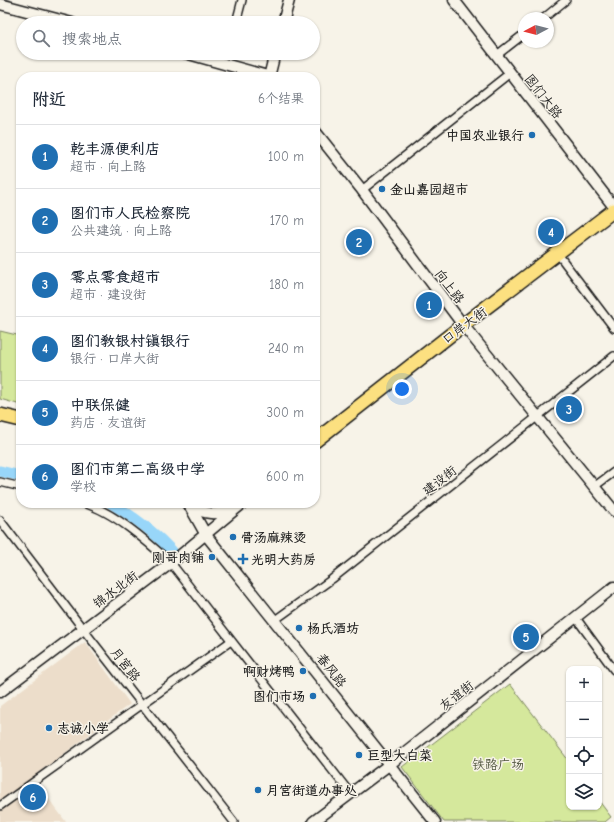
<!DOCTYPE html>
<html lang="zh">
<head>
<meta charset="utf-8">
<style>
	body { margin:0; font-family:"Comic Neue","LXGW WenKai TC",sans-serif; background:#f6f6f7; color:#1f2937 }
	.controls { position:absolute; right:12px; bottom:12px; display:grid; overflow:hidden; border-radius:8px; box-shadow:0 1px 3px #0004 }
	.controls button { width:36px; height:36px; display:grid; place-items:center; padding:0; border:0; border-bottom:1px solid #e0e1e3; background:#fff; color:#1f2937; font:20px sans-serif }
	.compass { position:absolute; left:518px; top:12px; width:36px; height:36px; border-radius:50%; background:#fff; box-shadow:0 1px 3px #0004; rotate:263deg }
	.you { position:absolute; left:402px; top:389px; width:14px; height:14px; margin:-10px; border:3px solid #fff; border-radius:50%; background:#1a73e8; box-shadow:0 0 0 6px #1a73e833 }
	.badge { display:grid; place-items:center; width:26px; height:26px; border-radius:50%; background:#1f6fb2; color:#fff; font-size:13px; font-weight:700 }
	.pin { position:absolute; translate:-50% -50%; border:2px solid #fff; box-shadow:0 1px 4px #0006 }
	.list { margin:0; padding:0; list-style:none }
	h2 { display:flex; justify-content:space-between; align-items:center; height:52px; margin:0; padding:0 16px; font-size:17px }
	h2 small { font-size:13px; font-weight:400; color:#747a83 }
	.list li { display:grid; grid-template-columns:26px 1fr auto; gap:12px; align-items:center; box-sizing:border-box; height:64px; padding:0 16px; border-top:1px solid #e0e1e3 }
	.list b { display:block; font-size:15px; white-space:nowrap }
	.list p { margin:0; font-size:13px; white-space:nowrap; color:#747a83 }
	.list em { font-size:13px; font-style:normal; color:#747a83 }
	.icon { flex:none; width:22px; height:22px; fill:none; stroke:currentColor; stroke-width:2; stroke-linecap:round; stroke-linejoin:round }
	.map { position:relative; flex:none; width:614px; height:822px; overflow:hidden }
	.search { position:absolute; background:#fff; box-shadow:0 1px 3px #0004; left:16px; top:16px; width:304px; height:44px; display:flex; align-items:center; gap:10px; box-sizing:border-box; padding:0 14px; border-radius:22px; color:#747a83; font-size:15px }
	.panel { position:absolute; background:#fff; box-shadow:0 1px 3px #0004; left:16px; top:72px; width:304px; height:436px; border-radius:16px }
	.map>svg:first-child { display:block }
	.built { fill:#ecddca }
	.green { fill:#d5e89c; stroke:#78825c }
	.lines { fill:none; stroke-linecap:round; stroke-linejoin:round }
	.river { stroke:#98d6f9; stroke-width:11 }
	.street-casing { stroke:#1c1c1c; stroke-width:10 }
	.secondary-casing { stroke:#1c1c1c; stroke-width:13 }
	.highway-casing { stroke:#1c1c1c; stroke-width:16 }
	.street { stroke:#f7f3e8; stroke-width:7 }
	.secondary { stroke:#f7f3e8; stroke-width:10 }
	.highway { stroke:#fce080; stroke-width:13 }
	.poi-dot { fill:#1f6fb2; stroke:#f7f3e8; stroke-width:1.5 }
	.labels { text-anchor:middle; stroke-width:3; stroke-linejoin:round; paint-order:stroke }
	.street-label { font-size:13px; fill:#1c1c1c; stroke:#f7f3e8 }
	.poi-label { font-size:13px; font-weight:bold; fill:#1c1c1c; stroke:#f7f3e8; text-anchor:start }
	.park-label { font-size:13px; fill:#545942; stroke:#f7f3e8 }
</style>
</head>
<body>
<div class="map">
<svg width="614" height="822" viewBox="0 0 614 822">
	<rect width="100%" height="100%" fill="#f7f3e8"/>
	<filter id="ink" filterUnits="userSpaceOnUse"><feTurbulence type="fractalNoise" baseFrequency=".025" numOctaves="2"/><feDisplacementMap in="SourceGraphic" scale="8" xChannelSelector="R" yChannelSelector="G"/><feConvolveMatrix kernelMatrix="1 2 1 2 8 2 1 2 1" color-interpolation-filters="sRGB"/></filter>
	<g filter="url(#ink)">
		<g class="built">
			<polygon points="85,642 130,704 0,802 0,706"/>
			<polygon points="37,783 66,822 0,822 0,810"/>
		</g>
		<g class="green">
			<polygon points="0,331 21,336 21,405 0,399"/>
			<polygon points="510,684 569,761 569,807 599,807 599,801 611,817 605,822 444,822 402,767"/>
		</g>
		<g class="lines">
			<g class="river">
				<polyline points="0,471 21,476"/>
				<path d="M 111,503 C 134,517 154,531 172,551"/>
			</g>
			<g class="street-casing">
				<g id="street">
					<polyline points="544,18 566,0"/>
					<polyline points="236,23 242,0"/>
					<polyline points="497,55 524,34"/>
					<polyline points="362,190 510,73"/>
					<polyline points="558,254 614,328"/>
					<polyline points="0,482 21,487"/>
					<polyline points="595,486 614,472"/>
					<path d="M 83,503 C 113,511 148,542 171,563 L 350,793"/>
					<polyline points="0,520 83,629 234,822"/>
					<polyline points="576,618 614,670"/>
					<polyline points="275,620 332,579 614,356"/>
					<polyline points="0,806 231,641"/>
				</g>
			</g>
			<g class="secondary-casing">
				<g id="secondary">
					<polyline points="454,0 614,207"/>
					<polyline points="0,4 72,23"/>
					<polyline points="283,23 289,0"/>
					<polyline points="185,53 271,77"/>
					<polyline points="269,77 275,53"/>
					<polyline points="315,131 362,190 463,325 614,511"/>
					<polyline points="188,503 206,535 435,822"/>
					<path d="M 190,506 C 205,514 216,516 232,509"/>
					<polyline points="0,692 171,563 243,503"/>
					<polyline points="313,822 390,764 614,587"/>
				</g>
			</g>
			<g class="highway-casing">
				<g id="highway">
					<polyline points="0,415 21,420"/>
					<polyline points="315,441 463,325 614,210"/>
				</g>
			</g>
			<use href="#street" class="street"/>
			<use href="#secondary" class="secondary"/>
			<use href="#highway" class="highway"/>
		</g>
	</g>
	<g class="poi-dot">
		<circle cx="532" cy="135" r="4"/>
		<circle cx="382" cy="189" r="4"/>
		<circle cx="233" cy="537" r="4"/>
		<circle cx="212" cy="557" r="4"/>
		<path d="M241 553h4v4h4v4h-4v4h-4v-4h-4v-4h4z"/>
		<circle cx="299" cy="628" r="4"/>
		<circle cx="303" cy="671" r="4"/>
		<circle cx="313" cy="696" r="4"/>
		<circle cx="49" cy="728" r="4"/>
		<circle cx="359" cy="755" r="4"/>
		<circle cx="258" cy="790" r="4"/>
	</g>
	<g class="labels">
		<g class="street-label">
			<text transform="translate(544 96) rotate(52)" y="5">图们大路</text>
			<text transform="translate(450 286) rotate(53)" y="5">向上路</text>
			<text transform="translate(464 325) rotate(-37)" y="5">口岸大街</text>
			<text transform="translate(439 480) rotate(-38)" y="5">建设街</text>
			<text transform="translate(115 589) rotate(-37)" y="5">锦水北街</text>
			<text transform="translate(126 664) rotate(52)" y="5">月宫路</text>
			<text transform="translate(332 670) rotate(52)" y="5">春风路</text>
			<text transform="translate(456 695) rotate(-38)" y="5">友谊街</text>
		</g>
		<g class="poi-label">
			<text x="524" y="140" text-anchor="end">中国农业银行</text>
			<text x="390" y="194">金山嘉园超市</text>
			<text x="241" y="542">骨汤麻辣烫</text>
			<text x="204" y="562" text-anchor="end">刚哥肉铺</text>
			<text x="251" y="564">光明大药房</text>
			<text x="307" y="633">杨氏酒坊</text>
			<text x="295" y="676" text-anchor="end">啊财烤鸭</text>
			<text x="305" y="701" text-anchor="end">图们市场</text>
			<text x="57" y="733">志诚小学</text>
			<text x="367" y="760">巨型大白菜</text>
			<text x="266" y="795">月宫街道办事处</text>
		</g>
		<g class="park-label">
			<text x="498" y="769">铁路广场</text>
		</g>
	</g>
</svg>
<div class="controls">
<button>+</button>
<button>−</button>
<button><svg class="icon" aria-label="locate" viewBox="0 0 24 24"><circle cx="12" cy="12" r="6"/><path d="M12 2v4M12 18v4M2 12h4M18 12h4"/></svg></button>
<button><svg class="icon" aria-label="layers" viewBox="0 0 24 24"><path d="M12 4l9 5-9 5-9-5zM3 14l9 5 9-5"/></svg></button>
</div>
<svg class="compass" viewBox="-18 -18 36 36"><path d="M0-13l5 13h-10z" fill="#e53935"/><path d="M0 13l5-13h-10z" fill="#747a83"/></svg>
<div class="you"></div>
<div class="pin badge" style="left:429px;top:305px">1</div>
<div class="pin badge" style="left:359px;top:242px">2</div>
<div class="pin badge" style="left:569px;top:409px">3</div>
<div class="pin badge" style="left:551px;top:232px">4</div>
<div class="pin badge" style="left:526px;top:637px">5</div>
<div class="pin badge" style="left:33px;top:797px">6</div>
<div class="search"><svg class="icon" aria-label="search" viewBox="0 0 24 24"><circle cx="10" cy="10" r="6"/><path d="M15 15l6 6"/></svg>搜索地点</div>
<section class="panel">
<h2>附近<small>6个结果</small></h2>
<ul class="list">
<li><span class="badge">1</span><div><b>乾丰源便利店</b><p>超市 · 向上路</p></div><em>100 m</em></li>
<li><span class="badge">2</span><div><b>图们市人民检察院</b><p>公共建筑 · 向上路</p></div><em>170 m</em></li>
<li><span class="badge">3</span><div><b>零点零食超市</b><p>超市 · 建设街</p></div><em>180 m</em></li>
<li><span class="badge">4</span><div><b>图们教银村镇银行</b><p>银行 · 口岸大街</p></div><em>240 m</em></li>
<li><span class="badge">5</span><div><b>中联保健</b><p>药店 · 友谊街</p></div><em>300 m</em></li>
<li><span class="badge">6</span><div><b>图们市第二高级中学</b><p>学校</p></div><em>600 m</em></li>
</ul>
</section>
</div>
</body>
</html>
